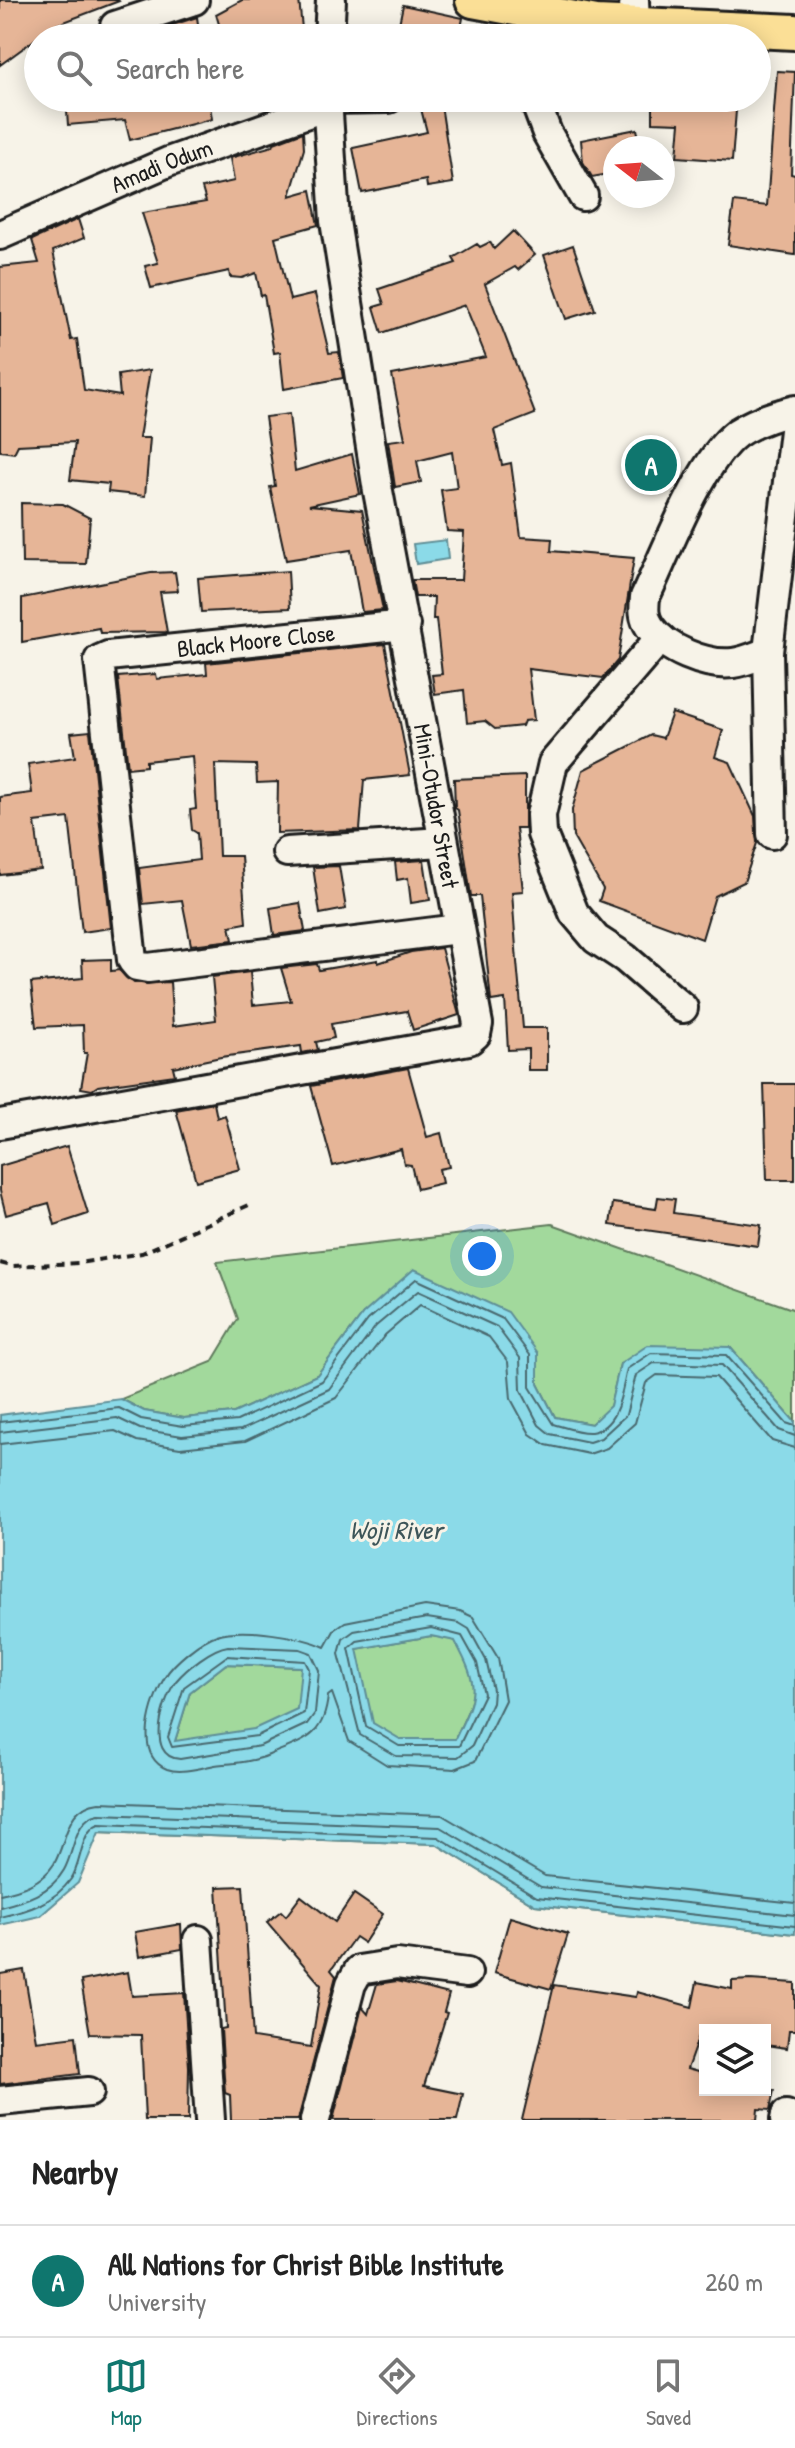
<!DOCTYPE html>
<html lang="en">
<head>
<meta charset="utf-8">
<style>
	body { margin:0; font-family:"Patrick Hand",sans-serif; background:#f2f2f2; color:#222 }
	.controls { position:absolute; right:24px; bottom:24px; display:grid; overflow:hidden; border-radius:0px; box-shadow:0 4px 20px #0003 }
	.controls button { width:72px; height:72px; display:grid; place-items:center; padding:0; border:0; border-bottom:2px solid #e0e0e0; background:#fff; color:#222; font:40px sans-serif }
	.compass { position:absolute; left:603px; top:136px; width:72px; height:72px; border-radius:50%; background:#fff; box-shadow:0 4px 20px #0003; rotate:287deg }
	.you { position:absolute; left:482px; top:1256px; width:28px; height:28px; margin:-20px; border:6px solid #fff; border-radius:50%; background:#1a73e8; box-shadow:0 0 0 12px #1a73e833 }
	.badge { display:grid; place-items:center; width:52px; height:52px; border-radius:50%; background:#0f766e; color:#fff; font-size:26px; font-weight:700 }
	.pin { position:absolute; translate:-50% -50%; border:4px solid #fff; box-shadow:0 2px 8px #0006 }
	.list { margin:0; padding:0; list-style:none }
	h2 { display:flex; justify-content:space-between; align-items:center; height:104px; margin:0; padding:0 32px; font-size:34px }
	h2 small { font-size:26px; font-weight:400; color:#767676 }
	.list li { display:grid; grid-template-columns:52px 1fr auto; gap:24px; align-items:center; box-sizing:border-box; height:112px; padding:0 32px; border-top:2px solid #e0e0e0 }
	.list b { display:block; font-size:30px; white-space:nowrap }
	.list p { margin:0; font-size:26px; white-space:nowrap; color:#767676 }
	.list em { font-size:26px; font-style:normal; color:#767676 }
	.icon { flex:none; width:44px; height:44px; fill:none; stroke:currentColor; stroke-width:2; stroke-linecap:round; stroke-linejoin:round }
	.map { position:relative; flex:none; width:795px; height:2120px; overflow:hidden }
	.search { position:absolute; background:#fff; box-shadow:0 4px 20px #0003; left:24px; right:24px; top:24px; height:88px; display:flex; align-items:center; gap:20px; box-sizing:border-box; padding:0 28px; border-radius:44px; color:#767676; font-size:30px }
	.sheet { height:216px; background:#fff }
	nav { display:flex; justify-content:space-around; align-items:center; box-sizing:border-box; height:112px; border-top:2px solid #e0e0e0; background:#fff; font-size:22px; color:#767676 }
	nav a { display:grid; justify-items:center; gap:4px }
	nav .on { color:#0f766e }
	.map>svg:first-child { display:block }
	.green { fill:#a2d99c; stroke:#5f7a5c; stroke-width:2 }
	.water { fill:#8bdae8; stroke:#5f8e96; stroke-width:2; fill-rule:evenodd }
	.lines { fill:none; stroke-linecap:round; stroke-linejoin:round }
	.shore { stroke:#48686e; stroke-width:2 }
	.building { fill:#e6b597; stroke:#1c1c1c; stroke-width:2 }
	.minor-casing { stroke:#1c1c1c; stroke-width:34 }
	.major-casing { stroke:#1c1c1c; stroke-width:40 }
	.path { stroke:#1c1c1c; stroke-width:4; stroke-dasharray:8 6; stroke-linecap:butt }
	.minor { stroke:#f7f3e8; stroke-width:28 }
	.major { stroke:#fbdf96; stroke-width:34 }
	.labels { text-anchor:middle; stroke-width:6; stroke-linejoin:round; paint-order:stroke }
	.street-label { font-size:24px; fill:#1c1c1c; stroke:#f7f3e8 }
	.water-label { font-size:26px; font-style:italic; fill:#3d5559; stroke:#f7f3e8 }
</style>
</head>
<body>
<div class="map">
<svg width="795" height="2120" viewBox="0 0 795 2120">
	<rect width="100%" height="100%" fill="#f7f3e8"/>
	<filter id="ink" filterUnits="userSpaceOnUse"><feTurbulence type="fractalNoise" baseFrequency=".0125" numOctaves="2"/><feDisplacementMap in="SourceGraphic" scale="16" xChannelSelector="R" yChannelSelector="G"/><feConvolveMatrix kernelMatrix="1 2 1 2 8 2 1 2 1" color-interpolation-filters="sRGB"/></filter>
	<g filter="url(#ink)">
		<g class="green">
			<polygon points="552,1224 795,1310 795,1422 730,1347 620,1364 610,1407 591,1424 555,1417 538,1384 538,1353 363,1314 317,1375 234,1413 184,1418 144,1411 121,1399 212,1362 238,1319 217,1262"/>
			<path d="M 431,1636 L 455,1640 C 481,1688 477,1692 455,1739 L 795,1934 L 535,1905 L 436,1844 L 98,1832 L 175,1741 L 190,1692 L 226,1664 L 301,1667 L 356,1649 Z"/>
		</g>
		<g class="water">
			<polygon points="446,540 448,559 416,564 413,544"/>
			<path d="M 414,1269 L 508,1312 L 538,1353 L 538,1384 L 555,1417 L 591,1424 L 610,1406 L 620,1364 L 648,1345 L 730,1347 L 795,1422 L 795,1934 L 535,1905 L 436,1844 L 99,1832 L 78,1883 L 40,1916 L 0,1925 L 0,1415 L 121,1399 L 144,1411 L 184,1418 L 234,1413 L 317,1375 L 363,1314 ZM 431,1636 L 455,1641 C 480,1688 477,1693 455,1739 L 400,1739 L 373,1723 L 357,1649 ZM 226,1664 L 301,1667 L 297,1709 L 254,1729 L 175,1741 L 190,1692 Z"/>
		</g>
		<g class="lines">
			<g class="shore">
				<path d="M 0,1422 L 119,1408 L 141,1419 L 183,1426 L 237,1421 L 322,1381 L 368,1320 L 416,1279 L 503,1319 L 530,1355 L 530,1387 L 553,1424 C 564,1427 580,1433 591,1432 C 619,1428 622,1389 627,1369 L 651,1353 L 726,1355 L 786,1423 L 795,1426"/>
				<polyline points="0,1432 117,1418 140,1429 182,1436 241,1430 329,1389 376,1326 418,1291 497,1327 520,1358 521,1390 539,1425 550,1434 589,1442 601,1438 626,1415 636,1375 654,1363 722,1365 779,1430 795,1436"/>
				<polyline points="0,1444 115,1431 137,1441 180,1448 245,1441 336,1398 385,1335 420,1305 489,1337 508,1362 511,1399 530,1434 546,1445 589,1454 607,1448 635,1423 646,1383 657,1375 716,1377 772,1441 795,1448"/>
				<path d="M 425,1606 L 460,1611 L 473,1617 L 498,1658 L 505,1700 L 475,1761 L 455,1769 L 387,1765 L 349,1741 L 332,1693 L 328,1696 C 324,1738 304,1740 269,1755 C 253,1762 233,1763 215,1765 C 200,1768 181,1774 167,1769 C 133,1756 151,1700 165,1677 C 173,1663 201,1640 217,1635 C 242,1627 302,1636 325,1647 L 335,1629 L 345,1622 Z"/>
				<polygon points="427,1618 459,1623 469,1629 486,1660 493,1690 492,1702 472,1746 458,1757 396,1756 360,1735 339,1654 343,1639 354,1631"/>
				<polygon points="431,1628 462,1636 477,1663 484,1694 459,1746 399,1746 366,1726 349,1648 357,1641"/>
				<path d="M 228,1646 L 300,1649 L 311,1653 L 319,1670 L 315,1713 L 307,1724 L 260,1746 L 180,1759 C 144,1757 164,1697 176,1681 C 187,1668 212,1648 228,1646 Z"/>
				<polygon points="227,1656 305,1661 309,1669 304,1713 257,1736 172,1747 168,1737 184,1687"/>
				<path d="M 0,1894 C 20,1890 42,1883 54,1864 C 68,1840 65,1806 99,1802 L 442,1815 L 545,1876 L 795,1903"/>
				<path d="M 0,1907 C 24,1901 51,1893 64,1870 C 75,1851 74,1818 99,1814 L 440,1827 L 541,1887 L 795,1915"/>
				<path d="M 0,1917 C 27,1911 54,1903 71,1879 C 82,1864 80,1830 99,1824 L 438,1837 L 537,1897 L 795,1926"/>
			</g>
		</g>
		<g class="building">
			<polygon points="0,0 118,0 119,1 56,25 61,38 37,38 0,65"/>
			<polygon points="242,0 299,0 303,38 285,38 284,28 261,32 221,31 216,14"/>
			<polygon points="403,5 463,18 459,38 396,38"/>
			<polygon points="197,17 200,38 133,38"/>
			<polygon points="777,71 795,72 791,174 795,175 795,255 728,245 734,202 767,206"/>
			<polygon points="66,98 209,98 212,119 130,140 125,120 68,125"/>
			<polygon points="653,98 737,98 732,161 677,157 680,123 653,122"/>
			<polygon points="441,105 453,183 427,187 426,180 362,193 353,148 427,132 421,109"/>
			<polygon points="637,129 641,148 615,148 615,173 592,177 583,162 581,140"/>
			<polygon points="303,132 304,149 290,196 311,190 318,225 275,237 290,300 315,294 329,353 339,352 343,378 284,389 280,352 274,353 264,295 261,296 256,273 242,278 230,277 229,271 151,288 145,266 158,263 142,213 206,202 202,188 234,181 230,158 273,146 274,143"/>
			<polygon points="78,219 84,238 53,251 71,340 77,339 84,390 120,396 118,375 150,370 139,438 150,438 145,496 108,492 109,484 70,480 75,442 18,445 14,453 0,451 0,267 39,263 32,240"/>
			<polygon points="513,231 535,255 518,270 515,267 485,284 535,414 494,430 502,465 511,463 521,537 552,539 551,551 634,558 618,660 603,678 528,669 534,720 524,721 522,726 495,729 485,721 467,723 464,690 435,694 432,675 442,674 436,619 433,619 434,597 415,597 412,580 461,580 464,532 447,531 441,490 457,488 452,452 417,461 421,482 395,487 388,441 405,439 392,375 486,357 465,305 382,333 374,307 384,304 379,289 456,263 453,258 477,244 480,247 490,242 494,249"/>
			<polygon points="573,245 595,310 566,319 544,255"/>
			<polygon points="289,414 295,471 352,454 360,494 309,505 362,510 383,610 362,612 351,550 286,560 270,487 275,486 265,417"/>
			<polygon points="21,503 63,504 90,518 86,564 22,563"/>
			<polygon points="288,571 290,608 201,612 198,578"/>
			<polygon points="175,572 178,591 160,592 167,632 100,633 99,628 22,642 22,598 151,573"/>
			<polygon points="385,644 410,775 364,780 360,830 277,833 278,782 257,783 256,765 215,764 219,856 241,856 246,923 230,926 233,940 191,945 182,900 143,904 139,868 199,860 197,833 192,830 190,810 196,809 192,756 146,761 146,766 128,768 118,677 156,674 157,679 207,674 206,663"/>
			<polygon points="672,713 723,730 715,757 730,762 755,816 757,843 744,882 715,896 702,939 599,901 603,889 573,837 572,810 583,770 651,735 663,738"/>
			<polygon points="90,731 111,928 82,932 69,818 35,822 41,870 0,875 0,797 32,793 28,764 75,757 71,733"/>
			<polygon points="525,776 525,828 516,828 523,891 512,892 517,962 523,1028 547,1028 547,1070 528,1070 528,1049 508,1050 505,999 491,1001 480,896 471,896 458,810 455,808 454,779"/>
			<polygon points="424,860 430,900 411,903 408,878 397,880 395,862"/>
			<polygon points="339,866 346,909 320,914 313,867"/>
			<polygon points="300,903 305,931 274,935 270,908"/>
			<polygon points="441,948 459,1015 413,1030 407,1011 331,1024 334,1038 316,1042 318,1050 302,1053 301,1046 221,1057 173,1067 175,1075 98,1086 92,1090 81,1088 87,1053 84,1053 83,1025 36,1027 31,983 83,978 82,960 111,959 111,971 119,970 134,983 170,982 173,1026 216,1020 212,977 250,972 253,1005 291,1001 281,968 317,964 319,970 378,960 378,963 411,952"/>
			<polygon points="408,1068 427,1137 441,1133 449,1167 439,1169 442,1183 417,1189 411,1165 404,1164 401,1149 333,1166 311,1086"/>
			<polygon points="764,1084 795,1084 795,1180 767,1180"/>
			<polygon points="214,1103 217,1118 225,1115 240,1169 196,1181 176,1110"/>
			<polygon points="67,1146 88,1214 55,1225 49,1203 6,1215 0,1191 0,1166"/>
			<polygon points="658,1197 675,1199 673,1213 761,1225 758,1246 610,1225 613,1203 656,1209"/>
			<polygon points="243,1886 253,2038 311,2047 321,1985 267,1922 281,1911 286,1916 301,1896 335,1922 354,1894 383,1914 364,1943 355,1937 331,1970 336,1976 298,2120 231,2120 230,2095 225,2093 221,2029 226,2028 217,1887"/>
			<polygon points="510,1917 568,1934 551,1989 494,1973"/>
			<polygon points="181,1924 182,1949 139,1957 135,1932"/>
			<polygon points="24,1970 36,2041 76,2036 80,2074 0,2084 0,1974"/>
			<polygon points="128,1972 132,1996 184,1993 189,2067 188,2120 145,2120 141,2035 90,2034 81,1981"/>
			<polygon points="750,1980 795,1983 795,2030 789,2030 787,2048 765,2045 765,2030 701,2030 687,2069 705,2074 705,2090 774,2090 770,2110 758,2109 757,2120 522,2120 554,1985 636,1997 637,1992 692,2007 697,1982 732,1989 732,1981"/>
			<polygon points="397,1981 449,1994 444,2012 447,2013 424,2086 463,2094 457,2120 333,2120 362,2007 368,2014 377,1984"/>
		</g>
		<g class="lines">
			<g class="minor-casing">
				<g id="minor">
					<polyline points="634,0 635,27"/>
					<polyline points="115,26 194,0"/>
					<polyline points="329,38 331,0"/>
					<polyline points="529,38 533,13"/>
					<polyline points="534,98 547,133 583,196"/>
					<polyline points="327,99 389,98"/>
					<path id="s1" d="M 0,235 L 168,162 L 327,106"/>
					<polyline points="405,625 108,656 99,660 132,960 137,966 148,968 458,929"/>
					<polyline points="660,638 553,763 541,815 542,834 574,913 596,939 625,958 683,1008"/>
					<path d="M 768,652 C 757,656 744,662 733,663 C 706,666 665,649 650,627 C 643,617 644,608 645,597 C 666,553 700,461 737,433 C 755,421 775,415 795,410"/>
					<polyline points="772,834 768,652 795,422"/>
					<polyline points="287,852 442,842"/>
					<polyline points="0,1124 469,1040 476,1034 478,1024 378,491 335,221 327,98"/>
					<polyline points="198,1940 210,2120"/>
					<polyline points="0,2101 89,2092"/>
					<polyline points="315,2120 351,1984 359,1970 397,1964 467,1973"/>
					<polyline points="785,2120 786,2115"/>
				</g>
			</g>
			<g class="major-casing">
				<polyline id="major" points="473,0 596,23 795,32"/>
			</g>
			<polyline class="path" points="0,1263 11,1266 79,1263 142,1253 249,1205"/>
			<use href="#minor" class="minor"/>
			<use href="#major" class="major"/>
		</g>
	</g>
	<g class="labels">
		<g class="street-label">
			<text dy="8" stroke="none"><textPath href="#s1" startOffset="176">Amadi Odum</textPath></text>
			<text transform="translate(256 641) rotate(-6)" y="8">Black Moore Close</text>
			<text transform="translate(436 806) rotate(80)" y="8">Mini-Otudor Street</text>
		</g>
		<g class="water-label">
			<text x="396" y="1539">Woji River</text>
		</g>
	</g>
</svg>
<div class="controls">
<button><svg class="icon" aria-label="layers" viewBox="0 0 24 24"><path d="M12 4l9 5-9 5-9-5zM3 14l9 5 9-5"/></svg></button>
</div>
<svg class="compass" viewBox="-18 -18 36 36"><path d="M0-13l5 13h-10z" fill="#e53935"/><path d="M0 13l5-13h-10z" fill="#767676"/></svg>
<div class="you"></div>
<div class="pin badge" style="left:651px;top:465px">A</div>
<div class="search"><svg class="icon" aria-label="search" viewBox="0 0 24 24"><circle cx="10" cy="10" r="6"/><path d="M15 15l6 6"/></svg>Search here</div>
</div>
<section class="sheet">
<h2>Nearby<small></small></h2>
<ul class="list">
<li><span class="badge">A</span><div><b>All Nations for Christ Bible Institute</b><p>University</p></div><em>260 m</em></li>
</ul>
</section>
<nav>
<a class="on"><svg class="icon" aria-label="map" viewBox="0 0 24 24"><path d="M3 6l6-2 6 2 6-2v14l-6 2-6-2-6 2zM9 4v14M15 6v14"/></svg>Map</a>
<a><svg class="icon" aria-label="directions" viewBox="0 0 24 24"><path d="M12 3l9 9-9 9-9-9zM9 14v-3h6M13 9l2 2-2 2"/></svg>Directions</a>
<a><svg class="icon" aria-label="saved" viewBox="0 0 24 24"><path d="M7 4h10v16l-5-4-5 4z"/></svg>Saved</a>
</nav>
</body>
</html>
